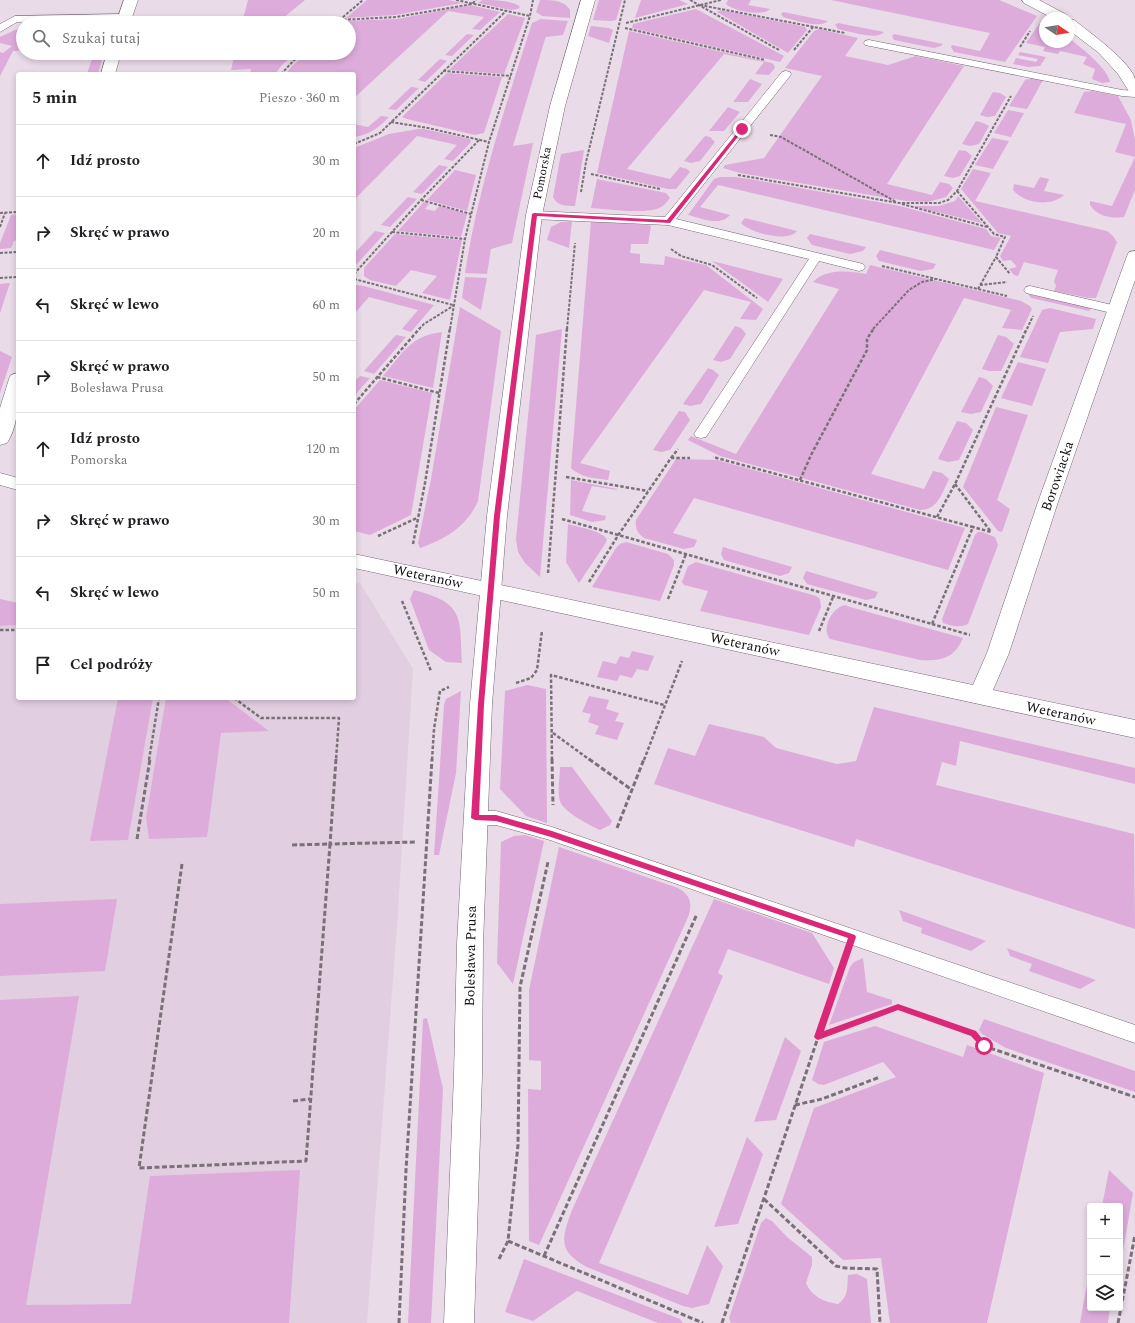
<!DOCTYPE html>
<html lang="pl">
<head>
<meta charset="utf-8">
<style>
	body { margin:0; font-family:Spectral,serif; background:#f6f6f6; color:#202124 }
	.controls { position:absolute; right:12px; bottom:12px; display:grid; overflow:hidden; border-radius:4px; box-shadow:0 2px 6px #0003 }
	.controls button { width:36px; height:36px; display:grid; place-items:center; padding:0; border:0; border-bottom:1px solid #e0e0e0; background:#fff; color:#202124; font:20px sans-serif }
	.compass { position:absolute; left:1039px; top:12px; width:36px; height:36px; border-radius:50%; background:#fff; box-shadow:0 2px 6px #0003; rotate:102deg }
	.stop { position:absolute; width:12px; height:12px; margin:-9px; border:3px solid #db2777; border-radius:50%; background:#fff }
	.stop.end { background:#db2777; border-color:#fff; box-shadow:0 1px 4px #0008 }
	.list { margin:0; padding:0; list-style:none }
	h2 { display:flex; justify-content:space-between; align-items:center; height:52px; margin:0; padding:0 16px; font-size:17px }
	h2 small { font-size:13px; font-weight:400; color:#757577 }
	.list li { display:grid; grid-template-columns:26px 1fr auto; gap:12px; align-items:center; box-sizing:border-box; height:72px; padding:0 16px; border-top:1px solid #e0e0e0 }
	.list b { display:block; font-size:15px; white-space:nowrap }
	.list p { margin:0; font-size:13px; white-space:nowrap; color:#757577 }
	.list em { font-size:13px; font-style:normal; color:#757577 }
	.icon { flex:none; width:22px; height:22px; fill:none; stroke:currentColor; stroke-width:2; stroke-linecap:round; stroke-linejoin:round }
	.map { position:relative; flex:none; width:1135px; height:1323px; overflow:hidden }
	.search { position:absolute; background:#fff; box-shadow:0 2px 6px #0003; left:16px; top:16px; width:340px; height:44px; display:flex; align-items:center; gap:10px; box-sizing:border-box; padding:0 14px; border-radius:22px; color:#757577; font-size:15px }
	.panel { position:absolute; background:#fff; box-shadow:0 2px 6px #0003; left:16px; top:72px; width:340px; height:628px; border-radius:4px }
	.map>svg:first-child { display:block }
	.built { fill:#e2cee1 }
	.green { fill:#deacdb }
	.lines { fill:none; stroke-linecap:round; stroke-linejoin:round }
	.lane-casing { stroke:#746873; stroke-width:1 }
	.street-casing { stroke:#746873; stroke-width:1 }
	.secondary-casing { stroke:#746873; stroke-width:1 }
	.path-far2 { stroke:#797078; stroke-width:2; stroke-dasharray:3 1.5; stroke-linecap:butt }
	.path-far1 { stroke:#797078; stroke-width:2.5; stroke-dasharray:3.5 2; stroke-linecap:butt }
	.path { stroke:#797078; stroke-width:3; stroke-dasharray:5 2.5; stroke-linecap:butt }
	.lane { fill:#fff; fill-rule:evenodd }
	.street { fill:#fff; fill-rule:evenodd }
	.secondary { fill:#fff; fill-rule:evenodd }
	.route { fill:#db2777 }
	.labels { text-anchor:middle; stroke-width:3; stroke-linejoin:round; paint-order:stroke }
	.far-street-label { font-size:12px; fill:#110d11; stroke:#fff }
	.street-label { font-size:14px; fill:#110d11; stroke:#fff }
</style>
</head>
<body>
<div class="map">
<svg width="1135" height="1323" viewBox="0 0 1135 1323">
	<rect width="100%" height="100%" fill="#e9dbe8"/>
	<polygon class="built" points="354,582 360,583 413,669 397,926 367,1323 0,1323 0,599 18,603 18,698 354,698"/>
	<g class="green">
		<polygon points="248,0 305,0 277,23 242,23"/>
		<polygon points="367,0 448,0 462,3 395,15 346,18"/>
		<path d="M 482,0 C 491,0 514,0 520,7 L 518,9 L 511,10 L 478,3 Z"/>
		<path d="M 540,0 C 551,0 564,0 570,10 L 570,18 L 542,16 L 536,12 Z"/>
		<polygon points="599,0 622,0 616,20 611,21 593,20"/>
		<polygon points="641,0 679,0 688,4 635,18"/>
		<path d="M 728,0 L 751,0 L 748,5 L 770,9 C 763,17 733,11 726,4 Z"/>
		<polygon points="831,0 999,0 1037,16 1005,62 954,52 951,47 952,45 980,51 990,33"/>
		<polygon points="470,5 500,12 480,30 472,29 484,17 448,11 354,98 354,74 286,74 291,67 307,53 349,53 349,23 340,23 341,21 397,19"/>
		<polygon points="696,9 784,56 780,62 632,28 633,24"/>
		<polygon points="721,10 805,27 807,30 788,53 717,12"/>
		<path d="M 783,12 L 828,21 C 820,29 794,20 783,17 L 781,14 Z"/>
		<polygon points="508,14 525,18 504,74 449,70"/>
		<path d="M 541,19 L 568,21 L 563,35 L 546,37 L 545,39 L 513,146 L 533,143 L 512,243 L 491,249 L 487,274 L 465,273 C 478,188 506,105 532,23 Z"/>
		<path d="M 1042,20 L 1045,21 L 1045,42 L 1069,42 L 1069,38 C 1080,47 1108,68 1110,82 L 1102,83 L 1092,79 L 1095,69 L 1083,64 L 1087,57 L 1060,51 L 1058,54 L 1043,51 L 1045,47 L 1026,43 Z"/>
		<path d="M 838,23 L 884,32 C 877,41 849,31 838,29 L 835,25 Z"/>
		<polygon points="591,26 609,28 613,30 609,43 588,36"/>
		<polygon points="23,28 23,45 18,51 13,51 0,76 0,52 3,53 12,46 0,43 0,37 15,30"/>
		<polygon points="819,29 858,38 845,56 888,65 916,56 964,66 887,184 932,195 940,182 949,184 953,188 946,197 928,202 906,201 740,173 723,168 725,165 764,158 822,76 785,68 814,31"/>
		<polygon points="629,31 772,63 774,65 775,68 769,75 755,74 764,62 724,54 627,169 670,179 680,167 687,169 690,172 676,189 668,189 597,173"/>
		<polygon points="467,34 474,35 452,56 445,55"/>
		<polygon points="894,34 943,44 941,46 934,48 894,40 892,36"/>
		<polygon points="1020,52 1046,57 1040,66 1028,67 1013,64 1016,58 1036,62 1038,59 1018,55"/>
		<polygon points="94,53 104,53 98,74 87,74"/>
		<polygon points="235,53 272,53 285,55 288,53 295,53 282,65 275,74 250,74 251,69 231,70"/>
		<polygon points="440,59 447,61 425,82 418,80"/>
		<polygon points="447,73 502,77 484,133 475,135 407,119 402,117"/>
		<polygon points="1032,78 1043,80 1027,109 1009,106 1025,80"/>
		<polygon points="750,79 762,84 748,102 733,102"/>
		<polygon points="411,87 419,88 396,110 388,109"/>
		<path d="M 1092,91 L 1118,96 L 1131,120 L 1135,140 L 1135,190 L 1124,217 C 1111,219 1097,216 1090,205 L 1090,201 L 1112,206 L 1135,157 L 1115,152 L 1126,124 L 1074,113 L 1084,92 Z"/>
		<polygon points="993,92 1000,93 1006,97 995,116 987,117 980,115"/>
		<polygon points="728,107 740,112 724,131 709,131"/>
		<polygon points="1008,110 1024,113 1011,137 994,133"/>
		<path d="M 381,116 L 389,117 C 378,128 369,135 354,137 L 354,124 L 368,127 Z"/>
		<polygon points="976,121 983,123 989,126 979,144 970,146 962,144"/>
		<polygon points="418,129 424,129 470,139 471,142 453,161 444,159 457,145 417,136 354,200 354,148 389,134"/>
		<polygon points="705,136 710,137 715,142 700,161 691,163 684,161"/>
		<polygon points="992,138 1009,141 993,169 975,165"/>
		<path d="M 584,150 L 575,206 C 566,206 557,206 553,197 L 561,154 Z"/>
		<polygon points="959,150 966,151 972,156 960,176 953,178 944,176"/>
		<polygon points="439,165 448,167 422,194 413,192"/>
		<polygon points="973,169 991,173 975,201 1107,231 1113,236 1117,242 1096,298 1089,298 1054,291 1056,286 1054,281 1058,270 1024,262 1018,276 1014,275 1009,269 1017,267 1011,260 1003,261 1000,256 1011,236 998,233 961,189"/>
		<polygon points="455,170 476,175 467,211 427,200"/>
		<path d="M 720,177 L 734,177 L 750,179 L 900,206 L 986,229 L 991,236 L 1001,238 L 994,250 L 718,185 L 700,207 L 730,215 C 720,227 701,218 688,215 L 714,179 Z"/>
		<path d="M 1040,177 L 1049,179 L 1044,191 L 1064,195 C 1051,207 1025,204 1013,190 L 1014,184 L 1034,188 Z"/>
		<path d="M 597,179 L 666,193 L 670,198 C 667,201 665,205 661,207 C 648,215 607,209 591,208 Z"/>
		<polygon points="958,196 982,223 912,206 939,206 955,201"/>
		<polygon points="408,197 417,199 390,227 381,225"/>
		<polygon points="424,202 429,204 425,209 435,211 439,206 467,214 461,237 398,231"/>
		<polygon points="18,214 18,240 14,241 11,248 0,249 0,243 11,215"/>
		<path d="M 745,218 L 797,231 C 788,243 750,233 741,223 Z"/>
		<polygon points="572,221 569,248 547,240 551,227 561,222"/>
		<path d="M 591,221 L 648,225 L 651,226 L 648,244 L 631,244 L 630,253 L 640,254 L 640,263 L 664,265 L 665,256 L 706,265 L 763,309 L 756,320 L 740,319 L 751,302 L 704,290 L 580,463 L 610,471 L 608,480 C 595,478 581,478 571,468 Z"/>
		<polygon points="375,231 385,233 357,264 354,263 354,254"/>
		<polygon points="395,234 462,240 450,300 422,293 437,276 411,270 396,286 370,280 364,276 364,268"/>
		<polygon points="810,234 866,247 863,251 850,254 812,245 807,238"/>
		<polygon points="880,250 936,264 933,269 921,271 879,261 876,256"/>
		<polygon points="712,261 783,279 768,302"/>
		<path d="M 870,265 L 1021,301 L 1030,306 L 1032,309 L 1022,330 L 1002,328 L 1011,310 L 964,298 L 871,474 L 924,489 L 933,471 L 942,473 L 949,479 C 942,493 938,510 920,510 L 720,456 L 688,440 L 691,436 L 736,454 L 839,289 L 813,282 C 826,268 849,271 866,274 Z"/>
		<polygon points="465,277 487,278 481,310 462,298"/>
		<polygon points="10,283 0,313 0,284"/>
		<polygon points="357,285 364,286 434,305 411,332 402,329 418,310 369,297 354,314 354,286"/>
		<polygon points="1028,294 1091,308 1089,311 1031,298"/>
		<path d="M 460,307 L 501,331 L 478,501 C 467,526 446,539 420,548 L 418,543 L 431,479 Z"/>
		<polygon points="1050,308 1096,319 1093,329 1060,332 1048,363 1020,357 1042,310"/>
		<polygon points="735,326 741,328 746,334 730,359 721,362 713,360"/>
		<polygon points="562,329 540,577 525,563 518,552 516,539 536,335"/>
		<path d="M 442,332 L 433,388 L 383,376 C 403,353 410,336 442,332 Z"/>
		<polygon points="396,335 406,337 374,374 364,371"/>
		<polygon points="998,335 1006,337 1014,344 1001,371 989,371 982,369"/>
		<polygon points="0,351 12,357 0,393"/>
		<polygon points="1018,362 1046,369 1032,406 1001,398"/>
		<polygon points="708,368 713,370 719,375 701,404 690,406 683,404"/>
		<polygon points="360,376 370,378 354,396 354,382"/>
		<polygon points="979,377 986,379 993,386 981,412 971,414 961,412"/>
		<polygon points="380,380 432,393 411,515 370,535 354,531 354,410"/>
		<polygon points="996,407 1028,415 997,500 1010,509 1002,532 998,531 963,487"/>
		<polygon points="679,411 685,412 690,420 670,450 661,452 653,450"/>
		<polygon points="957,421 966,423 973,430 959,460 948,462 938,459"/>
		<path d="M 676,459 L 717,460 L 965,528 L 948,570 L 694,498 L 673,533 L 697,540 L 694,547 L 684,549 L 644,538 C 637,533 635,528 636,520 Z"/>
		<polygon points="571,480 617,489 617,490 592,486 582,511 606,516 605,520 592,522 570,515"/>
		<path d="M 568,524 C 578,527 604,531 607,540 L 605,544 L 579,583 L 566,562 Z"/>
		<path d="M 978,532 L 982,532 L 995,537 L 998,545 L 968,624 C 960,628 951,626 943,623 L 942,619 L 975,535 Z"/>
		<polygon points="626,542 668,554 674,560 674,565 660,601 592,587 616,548 620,544"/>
		<polygon points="723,547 792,567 789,573 780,576 724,560 721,554"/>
		<polygon points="696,562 816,596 820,599 821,607 809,635 700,611 708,591 684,585 682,582 688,566"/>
		<polygon points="806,571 878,592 875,598 866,600 807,584 803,578"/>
		<path d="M 414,590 C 464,603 460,616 462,663 L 446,662 L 429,650 L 410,599 Z"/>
		<polygon points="0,599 18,603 18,625 0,626"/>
		<path d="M 845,605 L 850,607 L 963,638 C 954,659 941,661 920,660 L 830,639 C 821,628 832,608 845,605 Z"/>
		<polygon points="632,651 654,656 648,671 637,669 632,678 620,675 617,681 597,677 603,661 616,664 620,656 629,658"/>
		<polygon points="527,685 546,689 547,823 526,816 500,789 505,691"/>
		<polygon points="461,691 456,773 439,855 434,855 444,705 446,699"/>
		<polygon points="589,696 609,700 606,709 619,713 615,721 624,723 617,740 595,734 599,726 588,722 591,714 582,712"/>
		<polygon points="118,698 153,698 128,840 90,841"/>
		<polygon points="166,698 225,698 269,731 221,733 207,837 149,839 146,818"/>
		<polygon points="874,707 1135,768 1135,784 960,741 956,766 942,762 936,785 1134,834 1135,929 856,839 854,847 654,784 668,748 695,756 709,724 764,737 776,748 837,764 856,761"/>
		<path d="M 560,767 L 572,767 L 612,821 L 610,825 L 600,830 C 591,826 562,811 560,801 C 557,792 560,776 560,767 Z"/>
		<polygon points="525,835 544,841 513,984 497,963 501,842 514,836"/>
		<path d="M 559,847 L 678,888 C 690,896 692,900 689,915 L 539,1245 L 529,1241 L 528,1089 L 541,1090 L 541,1061 L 529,1060 L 529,990 Z"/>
		<polygon points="117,899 105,971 0,976 0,904"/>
		<path d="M 714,899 L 812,933 L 834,968 L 829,984 L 728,949 L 718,973 L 723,976 L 599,1263 L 688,1295 L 707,1245 L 723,1266 L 709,1304 L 692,1308 L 683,1306 L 587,1267 C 557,1251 562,1238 572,1210 Z"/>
		<polygon points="899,910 986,941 971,951 921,933 922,928 903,921"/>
		<polygon points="1007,948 1096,980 1080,989 1029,971 1032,964 1010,956"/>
		<polygon points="863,958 867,992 892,1000 892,1004 829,1025 850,967 854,962"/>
		<polygon points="79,996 26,1305 131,1304 150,1176 300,1170 289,1323 0,1323 0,1000"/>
		<polygon points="427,1018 443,1089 431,1323 408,1323 423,1019"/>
		<polygon points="984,1019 1135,1071 1135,1092 1006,1048 982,1034 979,1030"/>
		<polygon points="875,1026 963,1057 967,1045 1044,1073 987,1323 890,1323 881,1258 843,1260 781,1204 814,1108 896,1077 883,1062 824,1085 818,1084 812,1080 824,1042"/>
		<polygon points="785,1037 801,1051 776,1120 754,1122"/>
		<polygon points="747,1137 763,1154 738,1224 714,1227"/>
		<polygon points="1109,1170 1133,1193 1122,1257 1120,1258 1120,1206 1102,1206"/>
		<path d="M 766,1218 L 772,1221 L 787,1237 L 812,1257 L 812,1265 L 806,1283 C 811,1296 824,1302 838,1304 C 849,1296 847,1287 848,1275 L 857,1274 L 867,1279 L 871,1323 L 731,1323 L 729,1318 L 761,1223 Z"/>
		<polygon points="524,1259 680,1319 683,1323 658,1323 577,1291 533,1321 505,1312"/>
		<polygon points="1088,1279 1090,1281 1090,1308 1110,1308 1108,1323 1080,1323"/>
	</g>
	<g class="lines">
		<g class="lane-casing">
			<g id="lane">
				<polygon points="125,14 130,17 129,19 17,22 0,32 0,24 15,16"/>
				<polygon points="869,40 1122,90 1135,91 1135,97 1122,96 865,45 864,43 865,41"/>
				<polygon points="786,71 790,72 791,74 790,76 676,219 863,264 865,267 863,270 859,271 819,261 706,437 701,438 696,437 694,434 809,259 668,225 534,219 530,218 528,215 530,212 534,211 665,217 782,72"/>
				<polygon points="1030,286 1121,307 1122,310 1121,313 1116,314 1026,293 1024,290 1026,287"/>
				<polygon points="475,811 496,811 552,827 1135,1025 1135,1043 550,840 496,825 475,825 469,823 466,818 469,813"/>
			</g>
		</g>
		<g class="street-casing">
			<g id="street">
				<polygon points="124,0 138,0 130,23 116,23"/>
				<polygon points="1022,0 1039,0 1067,15 1069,18 1052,18 1024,3"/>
				<path d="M 1069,19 L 1074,20 C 1088,31 1131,62 1135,79 C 1135,83 1135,90 1135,94 L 1130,93 L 1118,74 L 1099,53 L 1069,30 Z"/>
				<polygon points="107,53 121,53 115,74 101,74"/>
				<polygon points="1135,251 1135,280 1058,502 1009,653 993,690 1135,720 1135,738 354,568 354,554 973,685 987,653 1038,502 1127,256 1129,252"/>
				<path d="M 18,373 C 18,396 20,423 7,443 L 0,445 L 0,408 L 9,379 L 11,375 Z"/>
				<polygon points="0,473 18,478 18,490 0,485"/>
			</g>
		</g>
		<g class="secondary-casing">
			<polygon id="secondary" points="581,0 595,0 565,106 542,215 507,516 492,704 483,944 482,1075 474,1323 444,1323 454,1075 457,944 470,704 487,516 526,215 550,106"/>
		</g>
		<g class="path-far2">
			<polyline points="456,0 530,16"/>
			<polyline points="690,0 779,50"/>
			<polyline points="700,5 845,33"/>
			<polyline points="339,20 396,17 472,4 476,0"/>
			<polyline points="336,23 363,0"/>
			<polyline points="626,23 721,0"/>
			<polyline points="625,28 765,60"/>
			<polyline points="1020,47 1030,31"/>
			<polyline points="794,50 813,27"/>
			<polyline points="443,71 511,76"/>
			<polyline points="281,74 301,53"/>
			<polyline points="391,122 428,128 489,142"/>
			<polyline points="770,135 781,137 896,202"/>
			<polyline points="354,144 380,133 506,11"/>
			<polyline points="591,174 660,189"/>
			<polyline points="738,175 899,203 939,203 948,200 957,191 1011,96"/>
			<polyline points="957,191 994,234 1005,237 996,257 1010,274"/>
			<polyline points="581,192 586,162 625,0"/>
			<polyline points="421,200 471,214"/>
			<polyline points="902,204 987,227"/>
			<polyline points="0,213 18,212"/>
			<polyline points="0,227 5,213"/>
			<polyline points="392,232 465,239"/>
			<polyline points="671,249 681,256 712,265 757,298"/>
			<polyline points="0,253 18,252"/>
			<polyline points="882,266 1007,296"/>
			<polyline points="354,274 421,200 480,139"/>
			<polyline points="0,278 17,277"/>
			<polyline points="354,279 453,305"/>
			<polyline points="980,285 1007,282"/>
			<polyline points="978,289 996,257"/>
			<polyline points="419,329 424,324 453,306"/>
			<polyline points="450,329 465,239 489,142 530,16 533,0"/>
			<polyline points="567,329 575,243"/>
			<polyline points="873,329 909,290 922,282 936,279"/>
			<polyline points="1027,329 1033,316"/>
		</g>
		<g class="path-far1">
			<polyline points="377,377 439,393"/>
			<polyline points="354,404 420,328"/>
			<polyline points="671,458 678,449"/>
			<polyline points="566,477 648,491"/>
			<polyline points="800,480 811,455 867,350 867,339 874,328"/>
			<polyline points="955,484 991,532 973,527"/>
			<polyline points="937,517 955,484 1027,328"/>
			<polyline points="562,519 932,624 973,527 713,457"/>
			<polyline points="378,536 417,518"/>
			<polyline points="413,544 425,483 450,328"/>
			<polyline points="548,573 567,328"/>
			<polyline points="589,582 619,534 671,458 690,458"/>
			<polyline points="668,599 686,554"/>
			<polyline points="402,601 431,671"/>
			<polyline points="932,624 970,635"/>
			<polyline points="0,630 18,630"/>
			<polyline points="819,631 833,597"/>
			<polyline points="516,683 531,678 537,670 542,631"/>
			<polyline points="234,698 261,718 339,718 336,760"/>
			<polyline points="553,733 590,760"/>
			<polyline points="149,760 159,698"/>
			<polyline points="432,760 434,729 440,691 449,687"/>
			<polyline points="552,760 551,675 664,705"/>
			<polyline points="644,760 682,661"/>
		</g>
		<g class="path">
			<polyline points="336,759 330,844 416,842"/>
			<polyline points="552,759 553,805"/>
			<polyline points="589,759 632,790"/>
			<polyline points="617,828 644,759"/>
			<polyline points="137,839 150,759"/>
			<polyline points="182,864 139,1168 306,1161 330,844 290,845"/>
			<polyline points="819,1037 898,1007 973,1033 984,1046 1135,1097"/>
			<polyline points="293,1101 310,1099"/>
			<polyline points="795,1105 822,1099 880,1077"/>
			<polyline points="764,1199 836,1266 845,1268 877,1269 880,1323"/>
			<polyline points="508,1241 703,1323"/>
			<polyline points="544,1256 697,914"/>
			<polyline points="499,1259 508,1241 518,1145 520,987 548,862"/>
			<polyline points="399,1323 406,1170 432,759"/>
			<polyline points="722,1323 843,963"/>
			<polyline points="1118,1323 1135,1235"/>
		</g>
		<use href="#lane" class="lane"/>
		<use href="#street" class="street"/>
		<use href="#secondary" class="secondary"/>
	</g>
	<polygon class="route" points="741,128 744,129 670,223 537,216 500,516 484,704 479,815 496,815 552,831 855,935 856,937 824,1031 898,1004 976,1031 988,1046 984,1049 982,1048 971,1036 898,1010 818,1040 816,1039 814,1037 848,938 551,837 496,821 475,820 471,818 478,704 494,516 532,214 534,213 667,220"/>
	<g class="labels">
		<g class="far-street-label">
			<text transform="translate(542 173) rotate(-79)" y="4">Pomorska</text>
		</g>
		<g class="street-label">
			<text transform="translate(1057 476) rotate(-71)" y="5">Borowiacka</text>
			<text transform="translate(428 576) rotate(12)" y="5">Weteranów</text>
			<text transform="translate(745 644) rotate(12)" y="5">Weteranów</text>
			<text transform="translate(1061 713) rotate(12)" y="5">Weteranów</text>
			<text transform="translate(470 956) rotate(-89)" y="5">Bolesława Prusa</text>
		</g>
	</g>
</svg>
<div class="controls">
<button>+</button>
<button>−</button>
<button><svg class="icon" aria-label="layers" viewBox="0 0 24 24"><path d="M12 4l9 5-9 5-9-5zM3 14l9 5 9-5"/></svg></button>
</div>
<svg class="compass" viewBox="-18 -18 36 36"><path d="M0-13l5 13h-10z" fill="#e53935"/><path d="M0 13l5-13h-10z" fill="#757577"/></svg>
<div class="stop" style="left:984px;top:1046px"></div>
<div class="stop end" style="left:742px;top:129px"></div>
<div class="search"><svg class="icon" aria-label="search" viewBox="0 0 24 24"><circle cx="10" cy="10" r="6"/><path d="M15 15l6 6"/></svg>Szukaj tutaj</div>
<section class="panel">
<h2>5 min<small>Pieszo · 360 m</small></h2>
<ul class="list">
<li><svg class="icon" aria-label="ahead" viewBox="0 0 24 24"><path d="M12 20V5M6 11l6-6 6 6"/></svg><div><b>Idź prosto</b></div><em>30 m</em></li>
<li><svg class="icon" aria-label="right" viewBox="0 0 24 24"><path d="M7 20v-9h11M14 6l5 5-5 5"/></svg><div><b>Skręć w prawo</b></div><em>20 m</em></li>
<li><svg class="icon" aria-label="left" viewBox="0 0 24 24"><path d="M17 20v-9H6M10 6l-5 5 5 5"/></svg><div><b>Skręć w lewo</b></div><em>60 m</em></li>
<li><svg class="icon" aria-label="right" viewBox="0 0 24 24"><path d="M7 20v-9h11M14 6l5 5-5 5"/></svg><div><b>Skręć w prawo</b><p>Bolesława Prusa</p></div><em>50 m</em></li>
<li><svg class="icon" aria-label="ahead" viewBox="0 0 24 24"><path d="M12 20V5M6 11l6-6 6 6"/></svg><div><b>Idź prosto</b><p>Pomorska</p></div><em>120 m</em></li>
<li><svg class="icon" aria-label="right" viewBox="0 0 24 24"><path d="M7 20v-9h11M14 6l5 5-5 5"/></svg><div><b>Skręć w prawo</b></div><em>30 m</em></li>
<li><svg class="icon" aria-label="left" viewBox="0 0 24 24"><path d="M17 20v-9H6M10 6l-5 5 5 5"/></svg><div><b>Skręć w lewo</b></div><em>50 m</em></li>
<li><svg class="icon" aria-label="arrive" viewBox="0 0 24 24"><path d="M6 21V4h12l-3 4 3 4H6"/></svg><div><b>Cel podróży</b></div></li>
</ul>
</section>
</div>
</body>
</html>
